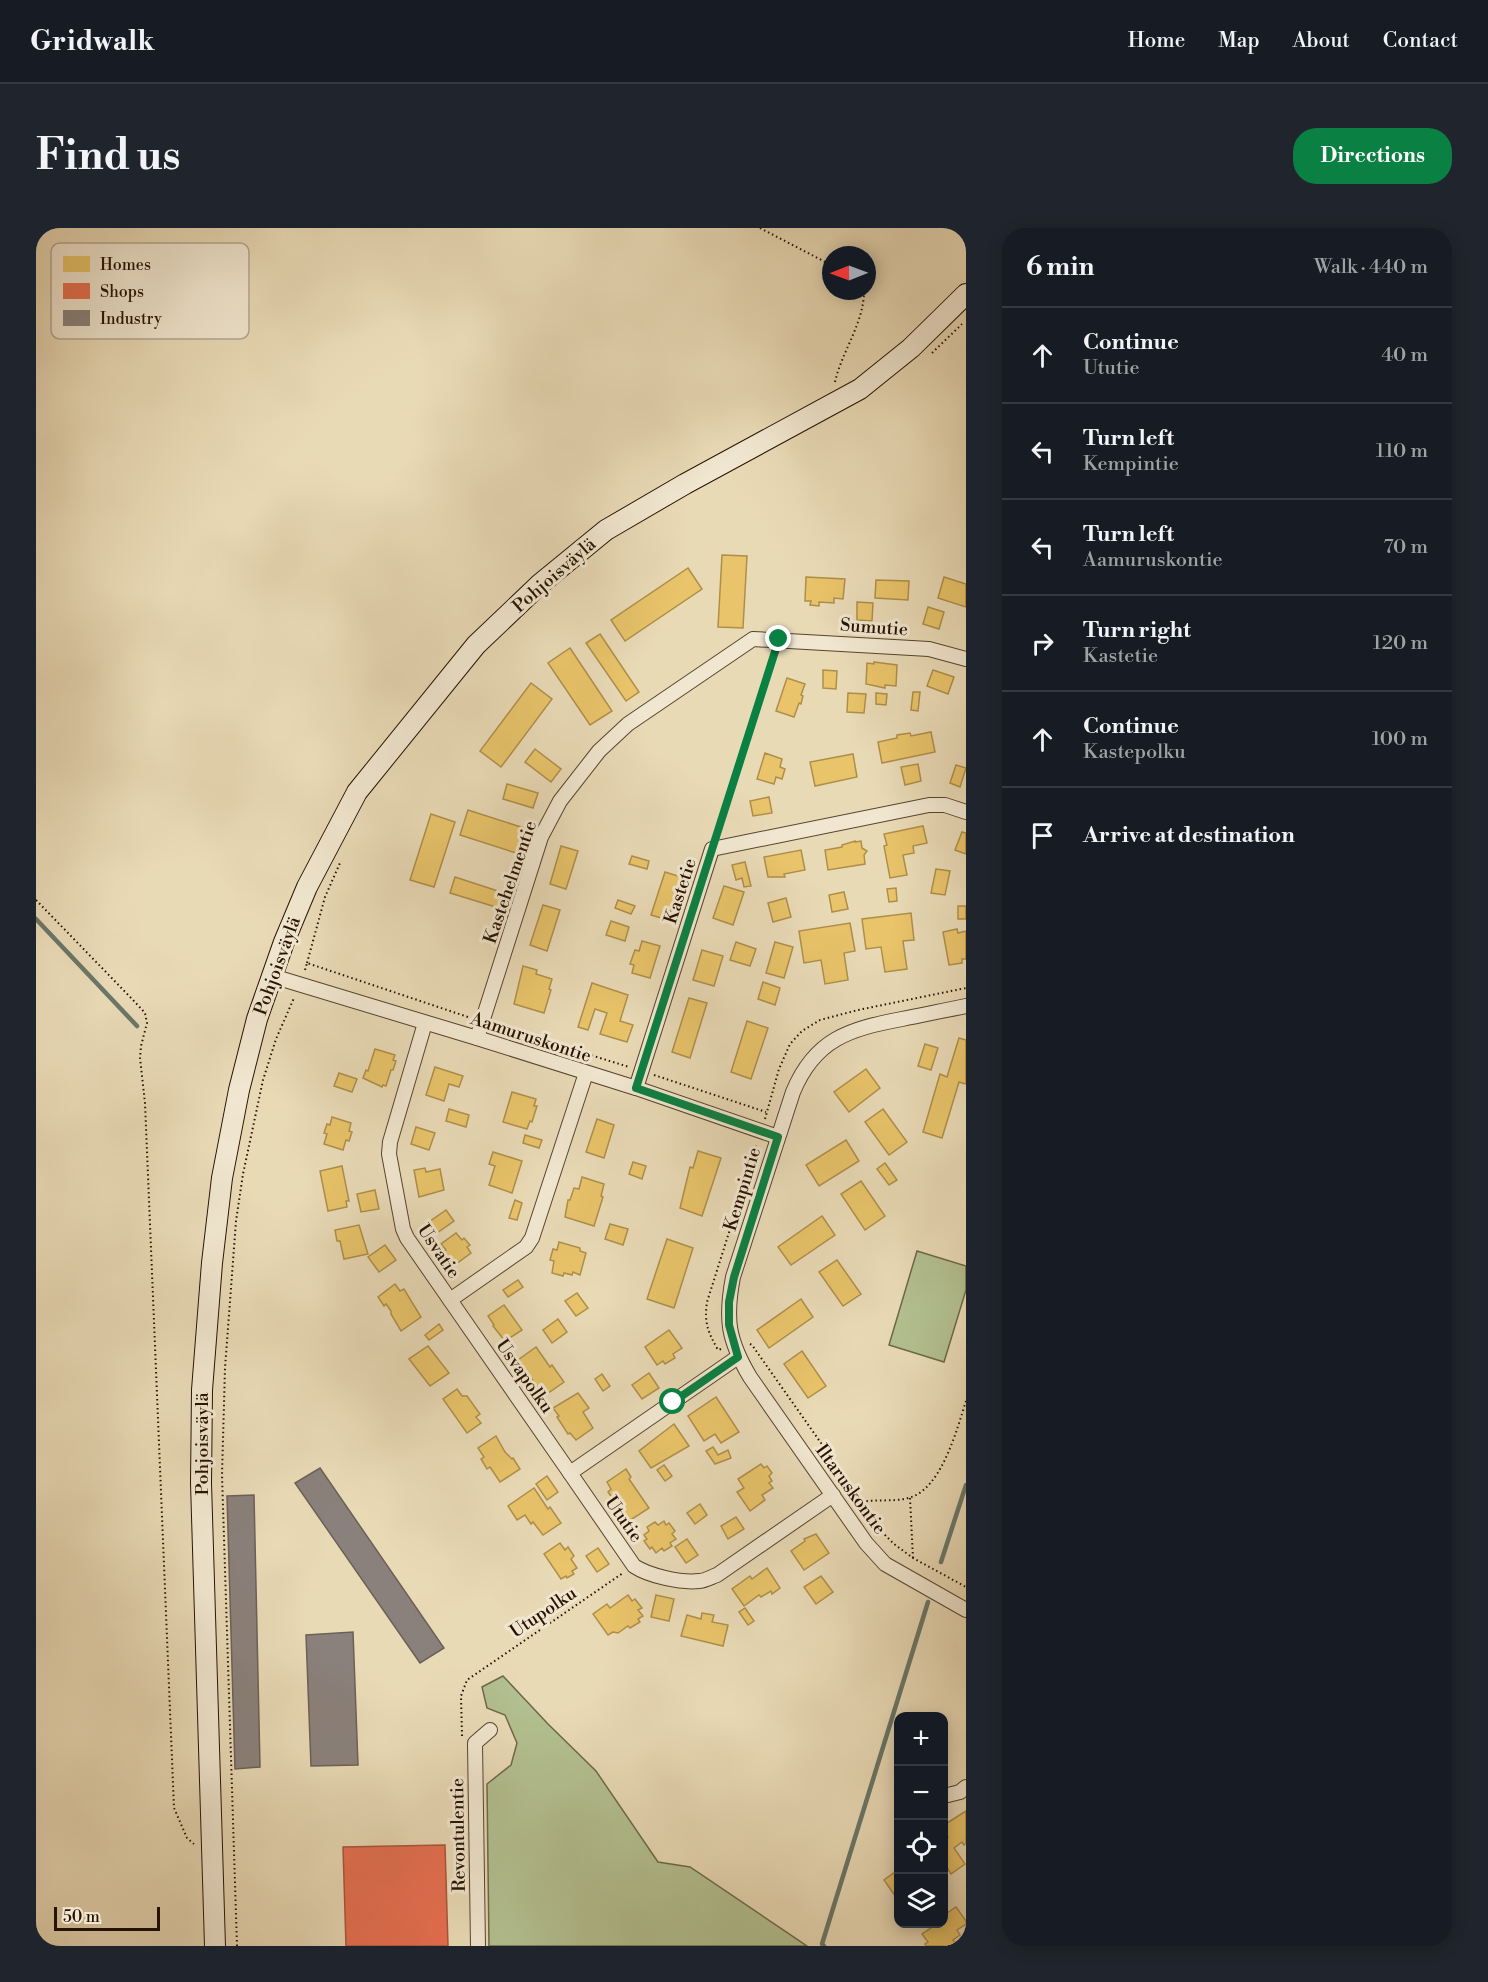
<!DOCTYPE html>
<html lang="en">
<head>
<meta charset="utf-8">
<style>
	body { margin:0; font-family:"Libre Bodoni",serif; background:#20242c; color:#f1f3f6 }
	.controls { position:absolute; right:18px; bottom:18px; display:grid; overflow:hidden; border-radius:12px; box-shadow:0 3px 15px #0003 }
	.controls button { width:54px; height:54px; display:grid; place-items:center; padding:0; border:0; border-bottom:2px solid #363941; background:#171b24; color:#f1f3f6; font:30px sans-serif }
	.compass { position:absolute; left:786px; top:18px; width:54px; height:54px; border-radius:50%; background:#171b24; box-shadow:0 3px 15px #0003; rotate:269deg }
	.scale { position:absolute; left:18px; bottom:15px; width:106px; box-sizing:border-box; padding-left:6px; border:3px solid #261201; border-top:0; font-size:16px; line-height:21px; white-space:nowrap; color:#261201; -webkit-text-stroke:4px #f1e7d0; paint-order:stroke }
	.stop { position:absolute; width:18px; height:18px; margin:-14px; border:4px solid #0b8043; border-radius:50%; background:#fff }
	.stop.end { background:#0b8043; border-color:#fff; box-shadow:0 2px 6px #0008 }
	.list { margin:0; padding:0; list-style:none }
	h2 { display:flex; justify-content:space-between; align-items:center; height:78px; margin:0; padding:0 24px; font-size:26px }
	h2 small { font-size:20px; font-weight:400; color:#9ea1a6 }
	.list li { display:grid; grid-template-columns:39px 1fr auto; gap:18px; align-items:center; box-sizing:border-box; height:96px; padding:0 24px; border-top:2px solid #363941 }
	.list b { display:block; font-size:22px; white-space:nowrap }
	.list p { margin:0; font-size:20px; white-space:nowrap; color:#9ea1a6 }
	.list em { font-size:20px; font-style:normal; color:#9ea1a6 }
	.icon { flex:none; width:33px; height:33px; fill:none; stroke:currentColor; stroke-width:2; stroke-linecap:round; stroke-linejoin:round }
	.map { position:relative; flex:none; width:930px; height:1718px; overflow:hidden; border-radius:24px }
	header { display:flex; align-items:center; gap:36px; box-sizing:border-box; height:84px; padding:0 30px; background:#171b24; border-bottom:2px solid #363941 }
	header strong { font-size:28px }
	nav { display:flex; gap:33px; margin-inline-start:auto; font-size:21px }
	.intro { display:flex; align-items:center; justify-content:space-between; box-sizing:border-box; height:144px; padding:0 36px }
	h1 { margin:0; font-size:42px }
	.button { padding:15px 27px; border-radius:24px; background:#0b8043; color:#fff; font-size:21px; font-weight:700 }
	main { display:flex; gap:36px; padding:0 36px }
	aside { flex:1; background:#171b24; border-radius:24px; box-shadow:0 3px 15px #0003 }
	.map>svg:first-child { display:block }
	.green { fill:#b3c091; stroke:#6c6949; stroke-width:1.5 }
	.homes { fill:#e9c46a; stroke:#ae8f4a; stroke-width:1.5 }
	.shops { fill:#e76f51; stroke:#ad5339; stroke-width:1.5 }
	.industry { fill:#8a817c; stroke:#6c6057; stroke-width:1.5 }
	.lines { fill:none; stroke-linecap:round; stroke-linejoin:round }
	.stream { stroke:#6a7769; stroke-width:4.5 }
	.minor-casing { stroke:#57442e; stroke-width:16 }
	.secondary-casing { stroke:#261201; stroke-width:22 }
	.path { stroke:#261201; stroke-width:2; stroke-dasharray:1.5 3; stroke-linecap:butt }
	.minor { stroke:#f1e7d0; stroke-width:14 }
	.secondary { stroke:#f1e7d0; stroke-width:20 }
	.route { stroke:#0b8043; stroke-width:8 }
	.labels { text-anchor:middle; stroke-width:6; stroke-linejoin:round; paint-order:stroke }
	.street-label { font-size:18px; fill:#261201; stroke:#f1e7d0 }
	.key { fill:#f1e7d0; stroke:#b4a792; stroke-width:1.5 }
	.key-label { font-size:16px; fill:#261201 }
</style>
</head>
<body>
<header>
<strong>Gridwalk</strong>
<nav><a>Home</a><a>Map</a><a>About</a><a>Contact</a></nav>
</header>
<div class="intro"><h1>Find us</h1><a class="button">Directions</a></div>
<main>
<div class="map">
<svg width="930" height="1718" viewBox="0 0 930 1718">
	<rect width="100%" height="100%" fill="#e9dab6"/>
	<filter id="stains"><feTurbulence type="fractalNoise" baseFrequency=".00333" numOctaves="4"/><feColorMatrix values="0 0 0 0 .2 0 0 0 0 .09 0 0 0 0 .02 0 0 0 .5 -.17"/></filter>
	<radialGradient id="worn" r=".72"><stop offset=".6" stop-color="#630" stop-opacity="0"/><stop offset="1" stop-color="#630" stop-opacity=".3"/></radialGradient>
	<g class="green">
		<polygon points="881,1023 930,1038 930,1062 908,1134 853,1117"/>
		<polygon points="467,1448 512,1496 560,1543 622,1634 654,1639 771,1718 453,1718 451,1556 475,1537 481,1515 469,1487 451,1480 446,1459"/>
	</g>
	<g class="homes">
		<polygon points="686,327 711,328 707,400 682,399"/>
		<polygon points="652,340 666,361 589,413 575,392"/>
		<polygon points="770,349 809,351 807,371 798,370 798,375 783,374 783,378 774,377 775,373 769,373"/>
		<polygon points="908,349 930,356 930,379 902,370"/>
		<polygon points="840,352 873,353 872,372 839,370"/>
		<polygon points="821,374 837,375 836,393 821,392"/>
		<polygon points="892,379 908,384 903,401 887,396"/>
		<polygon points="564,406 603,464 590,473 550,415"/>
		<polygon points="534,420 576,483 554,497 512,435"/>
		<polygon points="838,434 861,437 860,458 849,457 849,460 830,456 831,435 838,436"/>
		<polygon points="787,442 801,443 800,461 787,460"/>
		<polygon points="897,442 918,449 912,466 891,458"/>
		<polygon points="751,450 769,456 765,467 767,468 765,476 763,475 758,489 740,483"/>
		<polygon points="495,455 516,471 465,539 444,523"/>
		<polygon points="877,464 884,464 882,483 875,482"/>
		<polygon points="812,465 830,466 828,485 811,484"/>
		<polygon points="840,465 851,466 850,477 840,476"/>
		<polygon points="895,504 899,524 846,535 842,514 861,510 861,507 874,505 875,508"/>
		<polygon points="499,521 525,541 515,554 489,534"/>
		<polygon points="729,525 746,531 744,539 749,541 746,551 740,549 738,556 721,551"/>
		<polygon points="817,526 821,549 779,558 774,534"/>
		<polygon points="882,536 885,553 869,557 865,539"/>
		<polygon points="920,537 930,540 924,559 914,555"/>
		<polygon points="471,556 502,565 497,580 467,571"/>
		<polygon points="733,569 736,585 717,588 714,573"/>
		<polygon points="432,582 488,600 480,625 424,607"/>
		<polygon points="395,586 419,594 398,659 374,652"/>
		<polygon points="887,598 891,615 877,618 878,625 867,627 871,647 854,650 848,618 851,617 848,606"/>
		<polygon points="926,604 930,605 930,626 919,622"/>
		<polygon points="819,613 819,614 825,613 826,620 831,623 828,627 829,636 792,642 789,622 806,619 806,617"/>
		<polygon points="525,618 542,623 530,661 514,656"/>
		<polygon points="765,622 769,642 748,646 749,649 732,649 728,629"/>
		<polygon points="596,628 613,633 611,641 593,636"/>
		<polygon points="709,634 715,658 708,659 706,650 700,652 696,637"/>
		<polygon points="900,641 914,643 909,667 895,665"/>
		<polygon points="629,644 645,649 632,692 615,687"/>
		<polygon points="419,649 468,665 463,680 414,665"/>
		<polygon points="688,658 708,664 697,697 677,690"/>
		<polygon points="860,660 861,673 853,674 851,661"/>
		<polygon points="808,664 812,681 796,684 793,667"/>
		<polygon points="750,670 755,689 737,694 732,675"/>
		<polygon points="582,672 599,678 595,686 579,680"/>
		<polygon points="507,677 524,682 511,723 494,717"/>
		<rect x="922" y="678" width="8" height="13"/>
		<polygon points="875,685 878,712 867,713 871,741 849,744 845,719 830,721 826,691"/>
		<polygon points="575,693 593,699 589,713 570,707"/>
		<polygon points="814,695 819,723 808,725 812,752 789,756 785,732 768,735 763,703"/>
		<polygon points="921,701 922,705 930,703 930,731 926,731 926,735 913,737 907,704"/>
		<polygon points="606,713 624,718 614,750 596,745 598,737 594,736 599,722 603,723"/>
		<polygon points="700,714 720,721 714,738 694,732"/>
		<polygon points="739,714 757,719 748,750 730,745"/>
		<polygon points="666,722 687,728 678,758 657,752"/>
		<polygon points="487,738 501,742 500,746 516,751 513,761 515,762 508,785 478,776"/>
		<polygon points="727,754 744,760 739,777 722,771"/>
		<polygon points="556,755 592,767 584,793 597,797 591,814 564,806 571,785 559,781 552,802 542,799"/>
		<polygon points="653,770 671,775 654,830 636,824"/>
		<polygon points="711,793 732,800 715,851 695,844"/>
		<polygon points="923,810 930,812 930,855 929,856 923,854 906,910 887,904 904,846 911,849"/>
		<polygon points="889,816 902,820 895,842 882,838"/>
		<polygon points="339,821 359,827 357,832 360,833 357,842 355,842 350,858 347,857 346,859 327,850 330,842 332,843"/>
		<polygon points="399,839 427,848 423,859 413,856 408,873 390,867"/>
		<polygon points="830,841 844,860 813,884 798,864"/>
		<polygon points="303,845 321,851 316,864 298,858"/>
		<polygon points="476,864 500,871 498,878 501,878 496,894 494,893 491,901 467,894"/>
		<polygon points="413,881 433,887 430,899 410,893"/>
		<polygon points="847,881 871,914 853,927 829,894"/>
		<polygon points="296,889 315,895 313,903 316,904 313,913 310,912 307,922 288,916 291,906 288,905 291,896 294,897"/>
		<polygon points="561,891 578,897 568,930 550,924"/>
		<polygon points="380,899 399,905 393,922 375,916"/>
		<polygon points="489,907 506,912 503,920 487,915"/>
		<polygon points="810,912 823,933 783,958 770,937"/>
		<polygon points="662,923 685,930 666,988 644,980 654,939 657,940"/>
		<polygon points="457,924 486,933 476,965 453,957 459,938 453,936"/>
		<polygon points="597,934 610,938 606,951 593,946"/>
		<polygon points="849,935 861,952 853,957 841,941"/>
		<polygon points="306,938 313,973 310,973 311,979 292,983 284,943"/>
		<polygon points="389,940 390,944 404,941 408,962 383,969 378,942"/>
		<polygon points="546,949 568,956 565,968 567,969 558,998 529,989 532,972 534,972 538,960 543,961"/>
		<polygon points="825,953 849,988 829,1002 805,966"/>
		<polygon points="339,962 343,981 325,984 321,966"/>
		<polygon points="479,972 486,975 481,992 473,990"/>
		<polygon points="410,982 418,993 401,1005 393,994"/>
		<polygon points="786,988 799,1007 755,1037 742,1019"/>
		<polygon points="574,996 592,1001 587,1017 569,1011"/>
		<polygon points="323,997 332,1026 308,1031 304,1013 301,1013 299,1002"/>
		<polygon points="420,1005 426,1012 428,1010 434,1017 431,1019 435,1025 420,1036 414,1029 412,1031 407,1024 410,1022 405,1016"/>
		<polygon points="631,1011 657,1020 638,1080 611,1071"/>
		<polygon points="523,1014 544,1020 544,1023 550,1025 544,1047 537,1044 536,1047 528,1045 527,1048 516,1045 518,1033 514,1032 517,1021 521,1022"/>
		<polygon points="349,1017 360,1032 343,1044 332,1029"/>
		<polygon points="801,1032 825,1066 807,1078 783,1044"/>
		<polygon points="482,1052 487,1059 472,1069 467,1062"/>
		<polygon points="359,1056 364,1063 368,1061 385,1089 365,1103 355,1086 355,1083 350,1076 348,1078 342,1069"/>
		<polygon points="541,1065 552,1080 540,1088 529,1073"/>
		<polygon points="765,1071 777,1089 733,1120 721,1102"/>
		<polygon points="468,1077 486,1102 469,1113 457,1098 458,1097 452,1088"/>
		<polygon points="522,1091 531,1104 516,1115 507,1102"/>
		<polygon points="403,1096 407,1102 393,1112 389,1107"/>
		<polygon points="633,1102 646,1120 637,1126 639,1130 629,1136 627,1133 621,1137 609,1119"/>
		<polygon points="392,1118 413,1145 394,1158 373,1131"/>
		<polygon points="500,1119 514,1139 516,1137 528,1154 508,1168 482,1132"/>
		<polygon points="766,1123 790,1158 772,1170 748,1136"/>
		<polygon points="613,1145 623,1160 606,1171 596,1157"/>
		<polygon points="566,1146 574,1158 567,1163 559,1151"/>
		<polygon points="421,1161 426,1168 431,1168 444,1186 440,1189 445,1195 431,1205 407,1171"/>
		<polygon points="542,1165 553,1180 547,1184 557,1200 540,1212 534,1205 532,1206 521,1189 523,1188 517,1180"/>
		<polygon points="680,1169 703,1204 685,1215 679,1206 668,1213 652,1188"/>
		<polygon points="638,1196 653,1218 615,1240 603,1223"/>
		<polygon points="460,1208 469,1224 476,1231 477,1230 484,1241 464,1254 454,1239 451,1241 445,1231 448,1229 442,1220"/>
		<polygon points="677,1219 682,1227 692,1222 695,1230 679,1236 670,1223"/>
		<polygon points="725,1236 728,1240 731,1238 736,1245 733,1248 736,1253 733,1255 737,1260 726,1267 729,1272 714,1283 701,1264 708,1260 702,1251"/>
		<polygon points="628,1237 636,1248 629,1253 621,1242"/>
		<polygon points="590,1241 595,1249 593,1251 613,1280 593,1293 572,1264 575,1261 571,1254"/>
		<polygon points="511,1248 522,1264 511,1272 500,1256"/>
		<polygon points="498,1260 512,1281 514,1279 525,1295 507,1307 497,1294 495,1296 489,1287 481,1292 472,1278"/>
		<polygon points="664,1276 671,1287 659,1296 651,1285"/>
		<polygon points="700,1289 708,1301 692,1311 685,1298"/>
		<polygon points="628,1293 630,1297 633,1295 639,1303 636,1306 640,1311 634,1315 636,1318 628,1323 626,1320 620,1325 616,1319 614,1321 608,1313 611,1311 608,1307 613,1303 611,1299 619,1294 622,1297"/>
		<polygon points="780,1306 793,1325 768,1342 755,1323 769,1313 768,1311"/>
		<polygon points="651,1311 662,1327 650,1335 639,1319"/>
		<polygon points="524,1315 529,1322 532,1319 538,1328 535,1331 541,1340 536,1343 538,1346 531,1350 530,1348 525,1351 508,1326"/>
		<polygon points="562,1320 573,1336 561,1344 550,1328"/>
		<polygon points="731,1340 744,1360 736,1366 735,1363 725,1369 723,1367 708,1378 696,1361 714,1348 716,1351"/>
		<polygon points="785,1348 797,1364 780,1376 768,1359"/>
		<polygon points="592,1367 596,1373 599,1371 606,1380 602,1382 607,1388 602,1391 604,1394 594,1400 592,1398 582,1405 577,1404 572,1407 557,1386 571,1376 574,1380"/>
		<polygon points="620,1367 638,1371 633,1393 615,1389"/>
		<polygon points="709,1380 718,1393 712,1397 703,1384"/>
		<polygon points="666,1385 678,1387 676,1394 692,1397 687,1418 645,1408 651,1387 665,1391"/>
		<polygon points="930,1583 930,1615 928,1617 926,1614 918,1620 929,1636 915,1646 908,1635 908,1612 912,1609 908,1601 908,1597"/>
		<polygon points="862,1642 862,1672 848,1652"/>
		<polygon points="920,1679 930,1693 930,1696 921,1702 924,1707 917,1712 920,1716 917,1718 890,1718 889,1716 892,1714 886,1706 901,1696 908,1696 908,1691 910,1690 908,1687"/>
	</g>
	<polygon class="shops" points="409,1617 412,1718 310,1718 307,1619"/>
	<g class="industry">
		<polygon points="284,1240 408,1420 384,1435 259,1255"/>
		<polygon points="218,1267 224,1539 199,1541 191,1268"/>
		<polygon points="317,1404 322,1537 275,1538 270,1407"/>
	</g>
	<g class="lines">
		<g class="stream">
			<polyline points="0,691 101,798"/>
			<polyline points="905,1334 930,1257"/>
			<polyline points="788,1718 786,1716 892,1374"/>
		</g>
		<g class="minor-casing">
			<g id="minor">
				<polyline points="236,748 441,810 600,860 742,909"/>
				<path d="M 930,778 C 909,782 887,787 866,791 C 813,801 779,811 757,864 L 697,1049 C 689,1091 692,1112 714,1149 L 830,1315 L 849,1336 L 930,1382"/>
				<polyline points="389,795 354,914 353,926 367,1001 371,1010 414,1072 490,1019 496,1010 550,845"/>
				<polyline points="441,810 505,609 524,573 563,523 592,496 717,411 893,421 930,431"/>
				<polyline points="600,860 676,621 893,577 909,577 930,584"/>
				<polyline points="414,1072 534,1245"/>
				<path d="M 702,1129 L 534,1245 L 598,1338 C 613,1348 645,1355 663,1353 C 669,1353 675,1349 681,1347 L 797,1267"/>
				<polyline points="908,1568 924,1564 930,1559"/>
				<polyline points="442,1718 439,1515 454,1502"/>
			</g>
		</g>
		<g class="secondary-casing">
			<polyline id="secondary" points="179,1718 165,1255 166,1162 176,1035 186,950 203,862 221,791 248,714 271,659 321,564 440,417 504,356 570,302 649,256 824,161 875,120 930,66"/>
		</g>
		<g class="path">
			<polyline points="724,0 795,37"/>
			<polyline points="896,125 926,96"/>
			<path d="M 799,154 C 806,123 828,95 828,63"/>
			<polyline points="680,607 738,426"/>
			<polyline points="0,672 99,774 109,785 111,795 105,818 104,830 109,875 138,1580 151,1610 158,1616"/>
			<polyline points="271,735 289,669 304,635"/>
			<polyline points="269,742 271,735 432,789"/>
			<polyline points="461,798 593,839"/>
			<polyline points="618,847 730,884"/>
			<polyline points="729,891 743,841 754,816 766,803 784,792 822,782 930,760"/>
			<polyline points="714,1116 716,1117 804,1242 845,1303 858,1316 877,1330 930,1359"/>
			<path d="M 685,1121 L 682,1122 C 672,1104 668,1095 671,1074 L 721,916"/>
			<polyline points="874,1270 877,1330"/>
			<path d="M 826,1274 C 841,1271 858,1274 872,1270 C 905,1263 921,1201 930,1173"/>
			<polyline points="426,1508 425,1468 431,1452 587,1345"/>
			<polyline points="201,1718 186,1247 189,1140 200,993 207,946 227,852 240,811 258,770"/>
		</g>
		<use href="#minor" class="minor"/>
		<use href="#secondary" class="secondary"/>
	</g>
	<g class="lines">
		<polyline class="route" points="637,1174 702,1129 693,1097 693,1074 698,1049 742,909 600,860 743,411"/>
	</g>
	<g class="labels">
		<g class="street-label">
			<text transform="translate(518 347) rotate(-41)" y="6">Pohjoisväylä</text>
			<text transform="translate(838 399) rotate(4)" y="6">Sumutie</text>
			<text transform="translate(474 654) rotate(-71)" y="6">Kastehelmentie</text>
			<text transform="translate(644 663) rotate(-72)" y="6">Kastetie</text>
			<text transform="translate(241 738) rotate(-70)" y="6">Pohjoisväylä</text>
			<text transform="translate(495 809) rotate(18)" y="6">Aamuruskontie</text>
			<text transform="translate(706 961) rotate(-73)" y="6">Kempintie</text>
			<text transform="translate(403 1023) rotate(56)" y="6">Usvatie</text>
			<text transform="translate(489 1148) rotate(55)" y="6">Usvapolku</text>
			<text transform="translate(166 1216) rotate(-90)" y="6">Pohjoisväylä</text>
			<text transform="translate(815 1261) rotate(54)" y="6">Iltaruskontie</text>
			<text transform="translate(588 1291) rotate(55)" y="6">Ututie</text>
			<text transform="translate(507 1384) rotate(-34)" y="6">Utupolku</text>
			<text transform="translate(422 1607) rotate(-91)" y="6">Revontulentie</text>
		</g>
	</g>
	<rect x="15" y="15" width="198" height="96" rx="9" class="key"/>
	<rect x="27" y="28" width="27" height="16" fill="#e9c46a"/>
	<rect x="27" y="55" width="27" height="16" fill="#e76f51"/>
	<rect x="27" y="82" width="27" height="16" fill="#8a817c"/>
	<g class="key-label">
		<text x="64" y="42">Homes</text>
		<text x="64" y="69">Shops</text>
		<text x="64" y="96">Industry</text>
	</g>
	<rect width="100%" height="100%" filter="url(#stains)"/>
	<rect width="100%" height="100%" fill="url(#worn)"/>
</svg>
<div class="controls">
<button>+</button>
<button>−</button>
<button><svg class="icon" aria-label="locate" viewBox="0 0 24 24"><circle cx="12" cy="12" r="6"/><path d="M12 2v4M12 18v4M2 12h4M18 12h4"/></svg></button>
<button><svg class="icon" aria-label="layers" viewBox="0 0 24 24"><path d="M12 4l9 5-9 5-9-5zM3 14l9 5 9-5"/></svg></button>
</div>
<svg class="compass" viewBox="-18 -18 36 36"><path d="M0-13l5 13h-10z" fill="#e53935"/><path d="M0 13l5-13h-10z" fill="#9ea1a6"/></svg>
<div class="scale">50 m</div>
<div class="stop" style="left:637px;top:1174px"></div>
<div class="stop end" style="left:743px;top:411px"></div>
</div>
<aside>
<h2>6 min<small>Walk · 440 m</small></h2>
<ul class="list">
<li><svg class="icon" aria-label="ahead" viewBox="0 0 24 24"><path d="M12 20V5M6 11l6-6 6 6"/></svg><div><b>Continue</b><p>Ututie</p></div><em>40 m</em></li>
<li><svg class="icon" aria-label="left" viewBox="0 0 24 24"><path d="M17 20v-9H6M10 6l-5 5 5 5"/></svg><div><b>Turn left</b><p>Kempintie</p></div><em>110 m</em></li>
<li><svg class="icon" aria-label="left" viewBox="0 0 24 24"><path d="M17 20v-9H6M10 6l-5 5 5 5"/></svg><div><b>Turn left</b><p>Aamuruskontie</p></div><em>70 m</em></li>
<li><svg class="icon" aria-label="right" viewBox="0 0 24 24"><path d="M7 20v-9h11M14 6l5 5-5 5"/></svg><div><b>Turn right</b><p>Kastetie</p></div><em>120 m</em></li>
<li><svg class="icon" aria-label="ahead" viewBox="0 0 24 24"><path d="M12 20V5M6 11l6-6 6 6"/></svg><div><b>Continue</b><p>Kastepolku</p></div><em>100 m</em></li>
<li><svg class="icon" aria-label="arrive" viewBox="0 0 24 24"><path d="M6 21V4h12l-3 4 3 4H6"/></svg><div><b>Arrive at destination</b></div></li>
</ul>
</aside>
</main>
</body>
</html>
